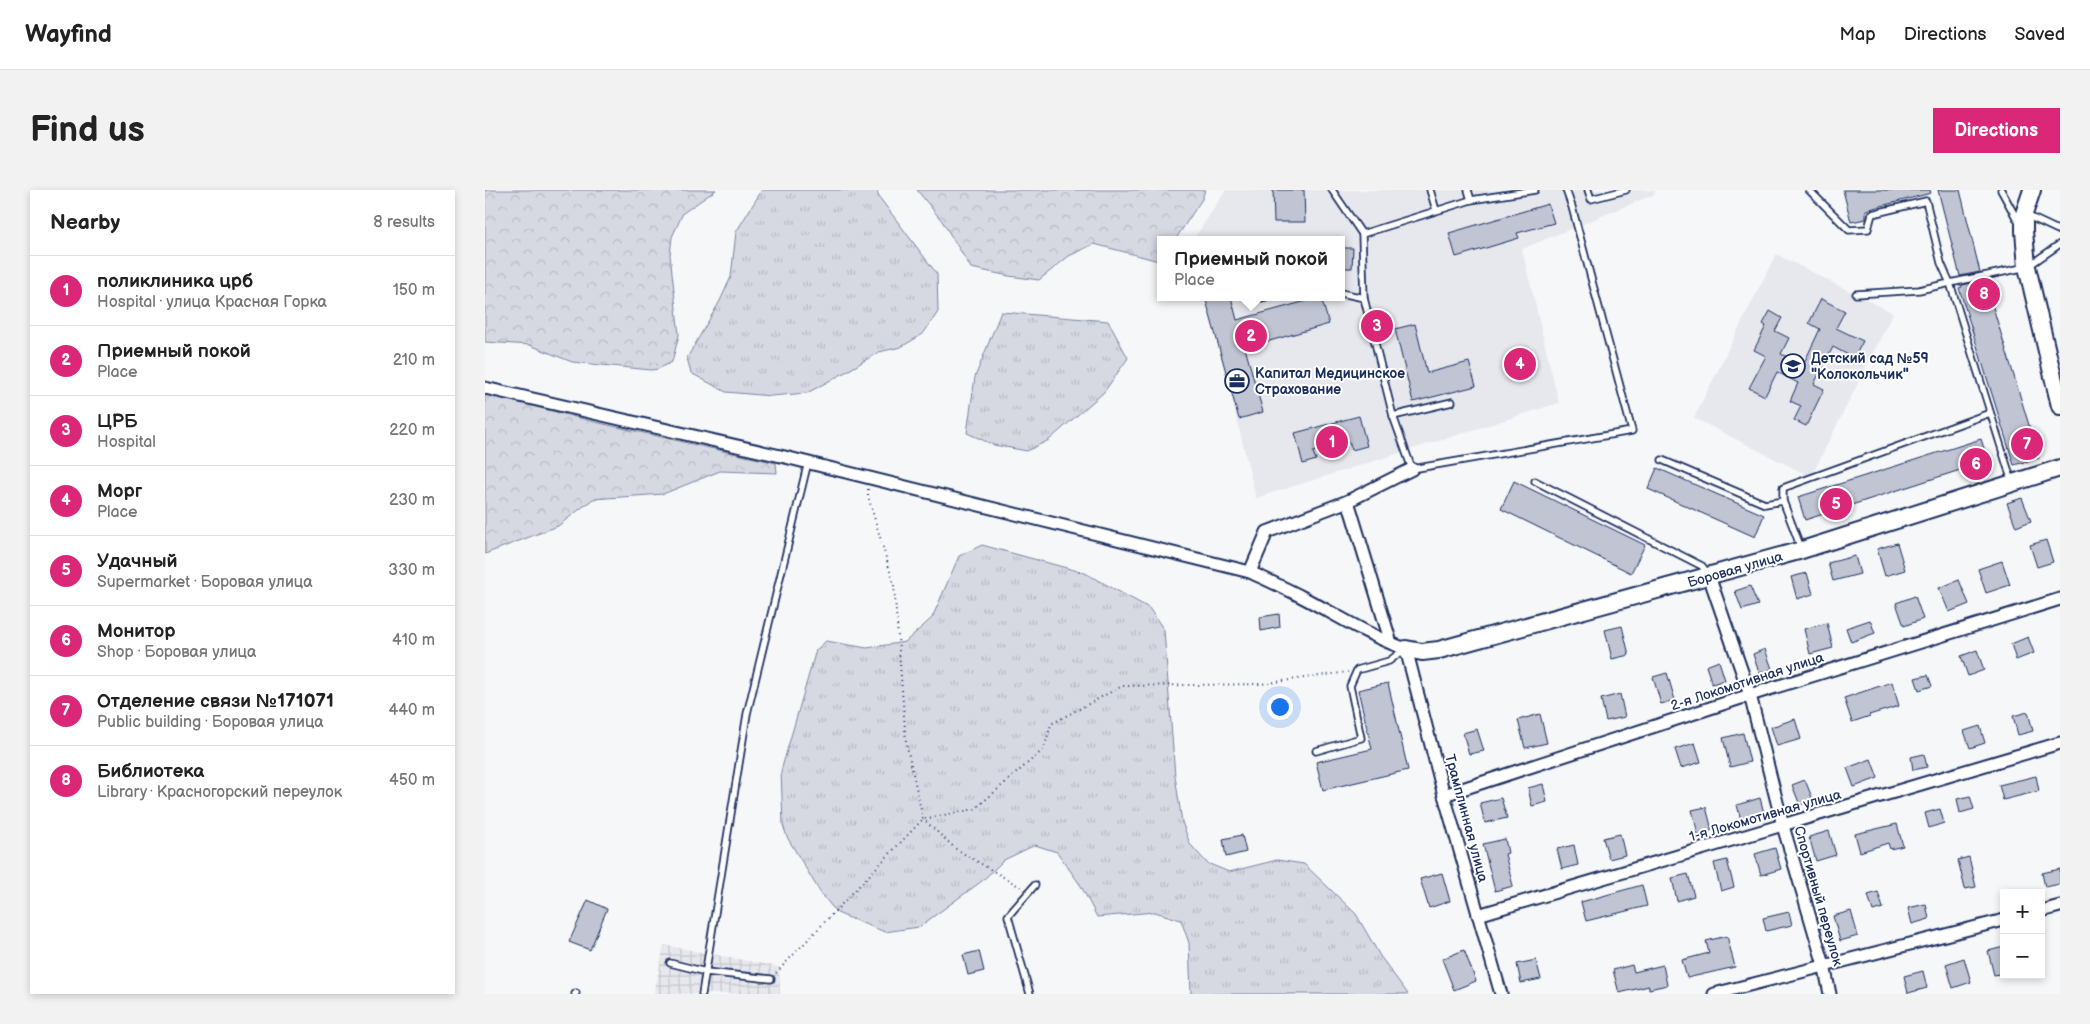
<!DOCTYPE html>
<html lang="en">
<head>
<meta charset="utf-8">
<style>
	body { margin:0; font-family:"Balsamiq Sans",sans-serif; background:#f2f2f2; color:#222 }
	.controls { position:absolute; right:15px; bottom:15px; display:grid; overflow:hidden; border-radius:0px; box-shadow:0 2px 8px #0003 }
	.controls button { width:45px; height:45px; display:grid; place-items:center; padding:0; border:0; border-bottom:1px solid #e0e0e0; background:#fff; color:#222; font:25px sans-serif }
	.you { position:absolute; left:794px; top:516px; width:18px; height:18px; margin:-12px; border:4px solid #fff; border-radius:50%; background:#1a73e8; box-shadow:0 0 0 8px #1a73e833 }
	.badge { display:grid; place-items:center; width:32px; height:32px; border-radius:50%; background:#db2777; color:#fff; font-size:16px; font-weight:700 }
	.pin { position:absolute; translate:-50% -50%; border:2px solid #fff; box-shadow:0 1px 5px #0006 }
	.popup { position:absolute; left:672px; top:46px; width:188px; height:65px; box-sizing:border-box; display:grid; place-content:center; border-radius:0px; background:#fff; filter:drop-shadow(0 1px 4px #0005); font-size:16px; white-space:nowrap; color:#767676 }
	.popup b { font-size:19px; color:#222 }
	.popup::after { content:''; position:absolute; left:50%; top:100%; margin-left:-10px; border:10px solid transparent; border-top-color:#fff }
	.list { margin:0; padding:0; list-style:none }
	h2 { display:flex; justify-content:space-between; align-items:center; height:65px; margin:0; padding:0 20px; font-size:21px }
	h2 small { font-size:16px; font-weight:400; color:#767676 }
	.list li { display:grid; grid-template-columns:32px 1fr auto; gap:15px; align-items:center; box-sizing:border-box; height:70px; padding:0 20px; border-top:1px solid #e0e0e0 }
	.list b { display:block; font-size:19px; white-space:nowrap }
	.list p { margin:0; font-size:16px; white-space:nowrap; color:#767676 }
	.list em { font-size:16px; font-style:normal; color:#767676 }
	.map { position:relative; flex:none; width:1575px; height:804px; overflow:hidden; border-radius:0px }
	header { display:flex; align-items:center; gap:30px; box-sizing:border-box; height:70px; padding:0 25px; background:#fff; border-bottom:1px solid #e0e0e0 }
	header strong { font-size:24px }
	nav { display:flex; gap:28px; margin-inline-start:auto; font-size:18px }
	.intro { display:flex; align-items:center; justify-content:space-between; box-sizing:border-box; height:120px; padding:0 30px }
	h1 { margin:0; font-size:35px }
	.button { padding:12px 22px; border-radius:0px; background:#db2777; color:#fff; font-size:18px; font-weight:700 }
	main { display:flex; gap:30px; padding:0 30px }
	aside { flex:1; background:#fff; border-radius:0px; box-shadow:0 2px 8px #0003 }
	.map>svg:first-child { display:block }
	.built { fill:#e6e8ee }
	.industrial { fill:url(#industrial-grid) }
	.grass { fill:url(#grass-tufts); stroke:#7884a0 }
	.forest { fill:url(#forest-crowns); stroke:#7884a0 }
	.building { fill:#c0c4d3; stroke:#1b2f5e }
	.lines { fill:none; stroke-linecap:round; stroke-linejoin:round }
	.lane-casing { stroke:#1b2f5e; stroke-width:9 }
	.street-casing { stroke:#1b2f5e; stroke-width:15 }
	.secondary-casing { stroke:#1b2f5e; stroke-width:20 }
	.path { stroke:#1b2f5e; stroke-width:2; stroke-dasharray:1 4; stroke-linecap:butt }
	.lane { stroke:#fff; stroke-width:5.5 }
	.street { stroke:#fff; stroke-width:11 }
	.secondary { stroke:#fff; stroke-width:16 }
	.labels { text-anchor:middle; stroke-width:4; stroke-linejoin:round; paint-order:stroke }
	.poi-label { font-size:14px; font-weight:bold; fill:#1b2f5e; stroke:#fff; text-anchor:start }
	.street-label { font-size:14px; fill:#1b2f5e; stroke:#fff }
</style>
</head>
<body>
<header>
<strong>Wayfind</strong>
<nav><a>Map</a><a>Directions</a><a>Saved</a></nav>
</header>
<div class="intro"><h1>Find us</h1><a class="button">Directions</a></div>
<main>
<aside>
<h2>Nearby<small>8 results</small></h2>
<ul class="list">
<li><span class="badge">1</span><div><b>поликлиника црб</b><p>Hospital · улица Красная Горка</p></div><em>150 m</em></li>
<li><span class="badge">2</span><div><b>Приемный покой</b><p>Place</p></div><em>210 m</em></li>
<li><span class="badge">3</span><div><b>ЦРБ</b><p>Hospital</p></div><em>220 m</em></li>
<li><span class="badge">4</span><div><b>Морг</b><p>Place</p></div><em>230 m</em></li>
<li><span class="badge">5</span><div><b>Удачный</b><p>Supermarket · Боровая улица</p></div><em>330 m</em></li>
<li><span class="badge">6</span><div><b>Монитор</b><p>Shop · Боровая улица</p></div><em>410 m</em></li>
<li><span class="badge">7</span><div><b>Отделение связи №171071</b><p>Public building · Боровая улица</p></div><em>440 m</em></li>
<li><span class="badge">8</span><div><b>Библиотека</b><p>Library · Красногорский переулок</p></div><em>450 m</em></li>
</ul>
</aside>
<div class="map">
<svg width="1575" height="804" viewBox="0 0 1575 804">
	<defs>
		<pattern id="industrial-grid" width="8" height="8" patternUnits="userSpaceOnUse" patternTransform="scale(1.25)"><rect width="8" height="8" fill="#e6e8ee"/><path d="M0 4h8M4 0v8" fill="none" stroke="#c5c7ce"/></pattern>
		<pattern id="grass-tufts" width="24" height="20" patternUnits="userSpaceOnUse" patternTransform="scale(1.25)"><rect width="24" height="20" fill="#d6d9e2"/><path d="M3 7l-1-3M5 7V3M7 7l1-3M15 17l-1-3M17 17v-4M19 17l1-3" fill="none" stroke="#b7bbc4"/></pattern>
		<pattern id="forest-crowns" width="20" height="18" patternUnits="userSpaceOnUse" patternTransform="scale(1.25)"><rect width="20" height="18" fill="#d6d9e2"/><path d="M2 6a3 3 0 1 1 6 0M12 15a3 3 0 1 1 6 0" fill="none" stroke="#b7bbc4"/></pattern>
	</defs>
	<rect width="100%" height="100%" fill="#f6f7f9"/>
	<filter id="ink" filterUnits="userSpaceOnUse"><feTurbulence type="fractalNoise" baseFrequency=".02" numOctaves="2"/><feDisplacementMap in="SourceGraphic" scale="10" xChannelSelector="R" yChannelSelector="G"/><feConvolveMatrix kernelMatrix="1 2 1 2 8 2 1 2 1" color-interpolation-filters="sRGB"/></filter>
	<g filter="url(#ink)">
		<g class="built">
			<polygon points="741,0 1169,0 1170,4 1037,59 1074,213 771,308 722,107 856,107 856,50 708,50"/>
			<polygon points="1291,64 1408,123 1326,287 1209,228"/>
		</g>
		<polygon class="industrial" points="179,755 294,777 295,804 169,804"/>
		<g class="grass">
			<polygon points="277,0 392,0 394,7 452,84 453,122 438,144 416,157 394,162 359,183 322,203 286,206 241,202 206,183 202,168 235,111 246,87 251,42"/>
			<polygon points="516,122 623,131 643,168 619,202 564,250 542,261 509,255 482,243 490,187"/>
			<polygon points="497,355 600,383 664,418 679,440 690,586 697,632 705,654 722,673 744,682 792,670 819,674 871,724 895,766 923,804 706,804 704,753 696,730 670,722 612,727 596,696 572,662 550,655 519,670 497,691 434,737 400,742 352,723 335,702 302,647 298,635 296,581 331,460 341,451 382,458 420,452 447,428 474,366"/>
		</g>
		<g class="forest">
			<polygon points="0,0 231,0 198,23 187,47 185,65 194,145 187,172 173,179 166,180 87,172 45,155 0,152"/>
			<polygon points="432,0 720,0 717,9 690,50 676,50 676,68 674,71 609,54 584,66 554,90 524,86 486,78 457,31"/>
			<polygon points="0,204 110,232 291,273 292,283 235,281 178,304 108,309 73,336 0,364"/>
		</g>
		<g class="building">
			<polygon points="788,0 819,0 820,32 789,32"/>
			<polygon points="1358,0 1445,0 1446,3 1381,20 1381,29 1366,32"/>
			<polygon points="1453,0 1475,0 1495,82 1475,86"/>
			<polygon points="1063,14 1069,33 1032,43 1034,48 971,67 964,43"/>
			<polygon points="856,58 868,58 867,78 856,78"/>
			<polygon points="1498,91 1500,91 1554,268 1529,275 1474,98 1477,97 1477,95"/>
			<polygon points="720,107 746,107 752,130 836,107 844,134 760,158 778,222 754,229"/>
			<polygon points="1336,109 1360,121 1351,138 1378,151 1369,168 1348,157 1329,194 1339,199 1321,236 1309,230 1316,216 1305,211 1313,193 1292,182 1280,206 1264,198 1281,166 1269,160 1281,136 1278,134 1285,121 1297,128 1290,141 1304,148 1296,164 1318,175 1335,139 1324,133"/>
			<polygon points="930,134 942,183 984,172 991,196 928,212 910,139"/>
			<polygon points="1043,162 1047,181 1028,187 1023,167"/>
			<polygon points="874,226 882,256 867,260 864,252 828,262 831,270 818,274 810,243"/>
			<polygon points="1496,249 1503,271 1320,330 1313,307"/>
			<polygon points="1172,278 1279,325 1270,347 1163,299"/>
			<polygon points="1029,291 1160,355 1146,383 1016,319"/>
			<polygon points="1537,308 1546,331 1531,337 1522,313"/>
			<polygon points="1561,350 1568,372 1552,377 1545,355"/>
			<polygon points="1412,353 1420,380 1400,386 1392,359"/>
			<polygon points="1370,366 1375,384 1348,391 1343,373"/>
			<polygon points="1517,371 1525,395 1501,403 1493,379"/>
			<polygon points="1322,383 1328,404 1312,409 1306,387"/>
			<polygon points="1474,390 1484,414 1464,422 1454,398"/>
			<polygon points="1265,396 1273,415 1257,420 1250,401"/>
			<polygon points="1430,406 1438,429 1419,436 1411,413"/>
			<polygon points="794,424 795,437 776,441 775,427"/>
			<polygon points="1385,430 1390,443 1366,452 1361,438"/>
			<polygon points="1342,433 1348,458 1325,464 1319,439"/>
			<polygon points="1137,436 1144,465 1127,469 1120,440"/>
			<polygon points="1543,447 1549,463 1531,470 1526,454"/>
			<polygon points="1280,459 1287,479 1274,483 1268,464"/>
			<polygon points="1492,460 1499,480 1483,486 1476,466"/>
			<polygon points="1234,471 1240,490 1227,494 1221,476"/>
			<polygon points="1182,483 1190,510 1176,514 1168,487"/>
			<polygon points="1443,485 1447,496 1434,500 1430,488"/>
			<polygon points="1407,492 1414,516 1384,525 1385,526 1367,532 1359,508"/>
			<polygon points="903,493 923,580 838,600 831,572 887,559 873,500"/>
			<polygon points="1135,504 1140,527 1121,531 1116,509"/>
			<polygon points="1543,522 1548,541 1533,545 1528,526"/>
			<polygon points="1055,524 1062,553 1040,558 1033,530"/>
			<polygon points="1310,529 1316,549 1292,556 1286,537"/>
			<polygon points="1495,536 1500,553 1485,558 1479,541"/>
			<polygon points="992,539 999,561 984,564 978,543"/>
			<polygon points="1258,543 1265,572 1245,577 1238,548"/>
			<polygon points="1210,553 1216,572 1196,578 1190,559"/>
			<polygon points="1439,564 1442,577 1428,580 1426,567"/>
			<polygon points="1386,569 1393,588 1369,597 1362,578"/>
			<polygon points="1551,586 1554,601 1518,610 1514,595"/>
			<polygon points="1320,590 1328,610 1315,615 1307,595"/>
			<polygon points="1058,594 1062,612 1047,616 1043,598"/>
			<polygon points="1485,606 1489,619 1475,623 1472,609"/>
			<polygon points="1016,608 1022,628 1000,633 995,613"/>
			<polygon points="1275,608 1279,623 1256,630 1252,615"/>
			<polygon points="1221,617 1227,640 1213,644 1207,620"/>
			<polygon points="1455,619 1459,633 1444,638 1440,623"/>
			<polygon points="1412,634 1418,656 1405,659 1403,653 1375,662 1370,644"/>
			<polygon points="1344,641 1351,665 1331,671 1324,647"/>
			<polygon points="1135,644 1140,665 1124,669 1118,648"/>
			<polygon points="757,645 761,662 741,667 738,649"/>
			<polygon points="1020,649 1023,663 1020,664 1028,696 1010,701 998,654"/>
			<polygon points="1089,655 1093,675 1077,679 1072,659"/>
			<polygon points="1290,658 1296,679 1276,685 1270,664"/>
			<polygon points="1484,667 1491,697 1480,699 1473,670"/>
			<polygon points="1242,670 1249,697 1236,701 1229,673"/>
			<polygon points="1575,679 1575,694 1560,697 1557,683"/>
			<polygon points="957,683 965,711 944,718 935,689"/>
			<polygon points="1203,684 1209,706 1192,711 1187,688"/>
			<polygon points="1157,695 1162,716 1101,731 1096,712"/>
			<polygon points="1393,702 1398,718 1388,721 1383,705"/>
			<polygon points="103,710 122,719 105,760 84,752"/>
			<polygon points="1441,714 1444,729 1427,734 1423,718"/>
			<polygon points="1366,721 1373,746 1355,751 1348,726"/>
			<polygon points="1304,722 1307,735 1281,741 1278,728"/>
			<polygon points="1242,746 1250,777 1202,788 1197,770 1224,763 1221,751"/>
			<polygon points="1519,757 1519,783 1509,785 1503,761"/>
			<polygon points="979,760 991,791 969,800 957,769"/>
			<polygon points="494,761 499,781 483,785 478,765"/>
			<polygon points="1479,768 1486,792 1468,798 1461,774"/>
			<polygon points="1051,770 1056,789 1036,793 1032,774"/>
			<polygon points="1147,775 1149,782 1178,775 1182,795 1164,799 1164,796 1134,803 1128,780"/>
			<polygon points="1438,781 1442,798 1423,803 1419,786"/>
		</g>
		<g class="lines">
			<g class="lane-casing">
				<g id="lane">
					<polyline points="847,0 877,44"/>
					<polyline points="945,0 951,20"/>
					<polyline points="983,0 986,10"/>
					<polyline points="1050,0 986,10 877,44 879,108 908,226 927,279 1147,241 1087,17 1081,0"/>
					<polyline points="1103,0 1106,9 1141,0"/>
					<polyline points="1324,0 1364,40 1383,39 1387,24 1441,11 1456,73 1465,93 1434,100 1371,104"/>
					<polyline points="1516,0 1534,33"/>
					<polyline points="1541,25 1575,41"/>
					<polyline points="856,103 879,108"/>
					<polyline points="777,108 781,107"/>
					<polyline points="908,226 967,212"/>
					<polyline points="1177,270 1280,314 1298,311"/>
					<polyline points="1050,291 1217,376 1223,384"/>
					<polyline points="1527,292 1465,93 1542,77 1575,54"/>
					<polyline points="1316,358 1298,311 1298,298 1505,223"/>
					<polyline points="831,561 876,548 865,496 872,480 904,471 920,459"/>
					<polyline points="185,773 221,782 286,789"/>
					<polyline points="90,804 91,803"/>
					<polyline points="217,804 262,524 323,272"/>
					<polyline points="545,804 523,726 550,695"/>
				</g>
			</g>
			<g class="street-casing">
				<g id="street">
					<path d="M 0,198 L 300,267 L 765,382 C 782,390 800,398 817,407 C 852,425 884,446 921,459 L 959,605 L 1016,804"/>
					<polyline points="863,311 906,453"/>
					<polyline points="765,382 782,342 863,311 927,279"/>
					<polyline points="1224,386 1265,505 1298,636 1339,775 1345,804"/>
					<polyline points="959,605 1265,505 1575,409"/>
					<polyline points="1556,721 1575,716"/>
					<polyline points="993,725 1575,553"/>
					<polyline points="1229,804 1519,730"/>
				</g>
			</g>
			<g class="secondary-casing">
				<g id="secondary">
					<polyline points="1547,0 1539,24 1539,41 1542,77 1575,216"/>
					<polyline points="921,459 937,462 954,460 1317,360 1575,278"/>
				</g>
			</g>
			<g class="path">
				<polyline points="383,299 383,306 409,395 421,552 438,629 471,659 537,698"/>
				<polyline points="291,783 438,629 490,619 559,559 566,534 637,496 776,494 863,482"/>
			</g>
			<use href="#lane" class="lane"/>
			<use href="#street" class="street"/>
			<use href="#secondary" class="secondary"/>
		</g>
	</g>
	<defs>
		<g id="school-ring" transform="scale(1.25)"><circle r="9.5" fill="#fff" stroke="#1b2f5e" stroke-width="1.5"/><path d="M0-5L7-2L0 1L-7-2ZM-4 1L0 2.5L4 1V4Q0 6-4 4Z" fill="#1b2f5e"/></g>
		<g id="office-ring" transform="scale(1.25)"><circle r="9.5" fill="#fff" stroke="#1b2f5e" stroke-width="1.5"/><path d="M-6-3h4V-5.5h4V-3h4V5H-6ZM-1-4.5V-3h2v-1.5ZM-6 0V1H6V0Z" fill="#1b2f5e"/></g>
	</defs>
	<g fill-rule="evenodd">
		<use href="#school-ring" x="1308" y="176"/>
		<use href="#office-ring" x="752" y="191"/>
	</g>
	<g class="labels">
		<g class="poi-label">
			<text x="1326" y="173">Детский сад №59<tspan x="1326" dy="16">"Колокольчик"</tspan></text>
			<text x="770" y="188">Капитал Медицинское<tspan x="770" dy="16">Страхование</tspan></text>
		</g>
		<g class="street-label">
			<text transform="translate(1250 379) rotate(-16)" y="5">Боровая улица</text>
			<text transform="translate(1262 491) rotate(-18)" y="5">2-я Локомотивная улица</text>
			<text transform="translate(1280 625) rotate(-16)" y="5">1-я Локомотивная улица</text>
			<text transform="translate(982 628) rotate(75)" y="5">Трамплинная улица</text>
			<text transform="translate(1334 706) rotate(74)" y="5">Спортивный переулок</text>
		</g>
	</g>
</svg>
<div class="controls">
<button>+</button>
<button>−</button>
</div>
<div class="you"></div>
<div class="pin badge" style="left:847px;top:252px">1</div>
<div class="pin badge" style="left:766px;top:146px">2</div>
<div class="popup"><b>Приемный покой</b>Place</div>
<div class="pin badge" style="left:892px;top:136px">3</div>
<div class="pin badge" style="left:1035px;top:174px">4</div>
<div class="pin badge" style="left:1351px;top:314px">5</div>
<div class="pin badge" style="left:1491px;top:274px">6</div>
<div class="pin badge" style="left:1542px;top:254px">7</div>
<div class="pin badge" style="left:1499px;top:104px">8</div>
</div>
</main>
</body>
</html>
